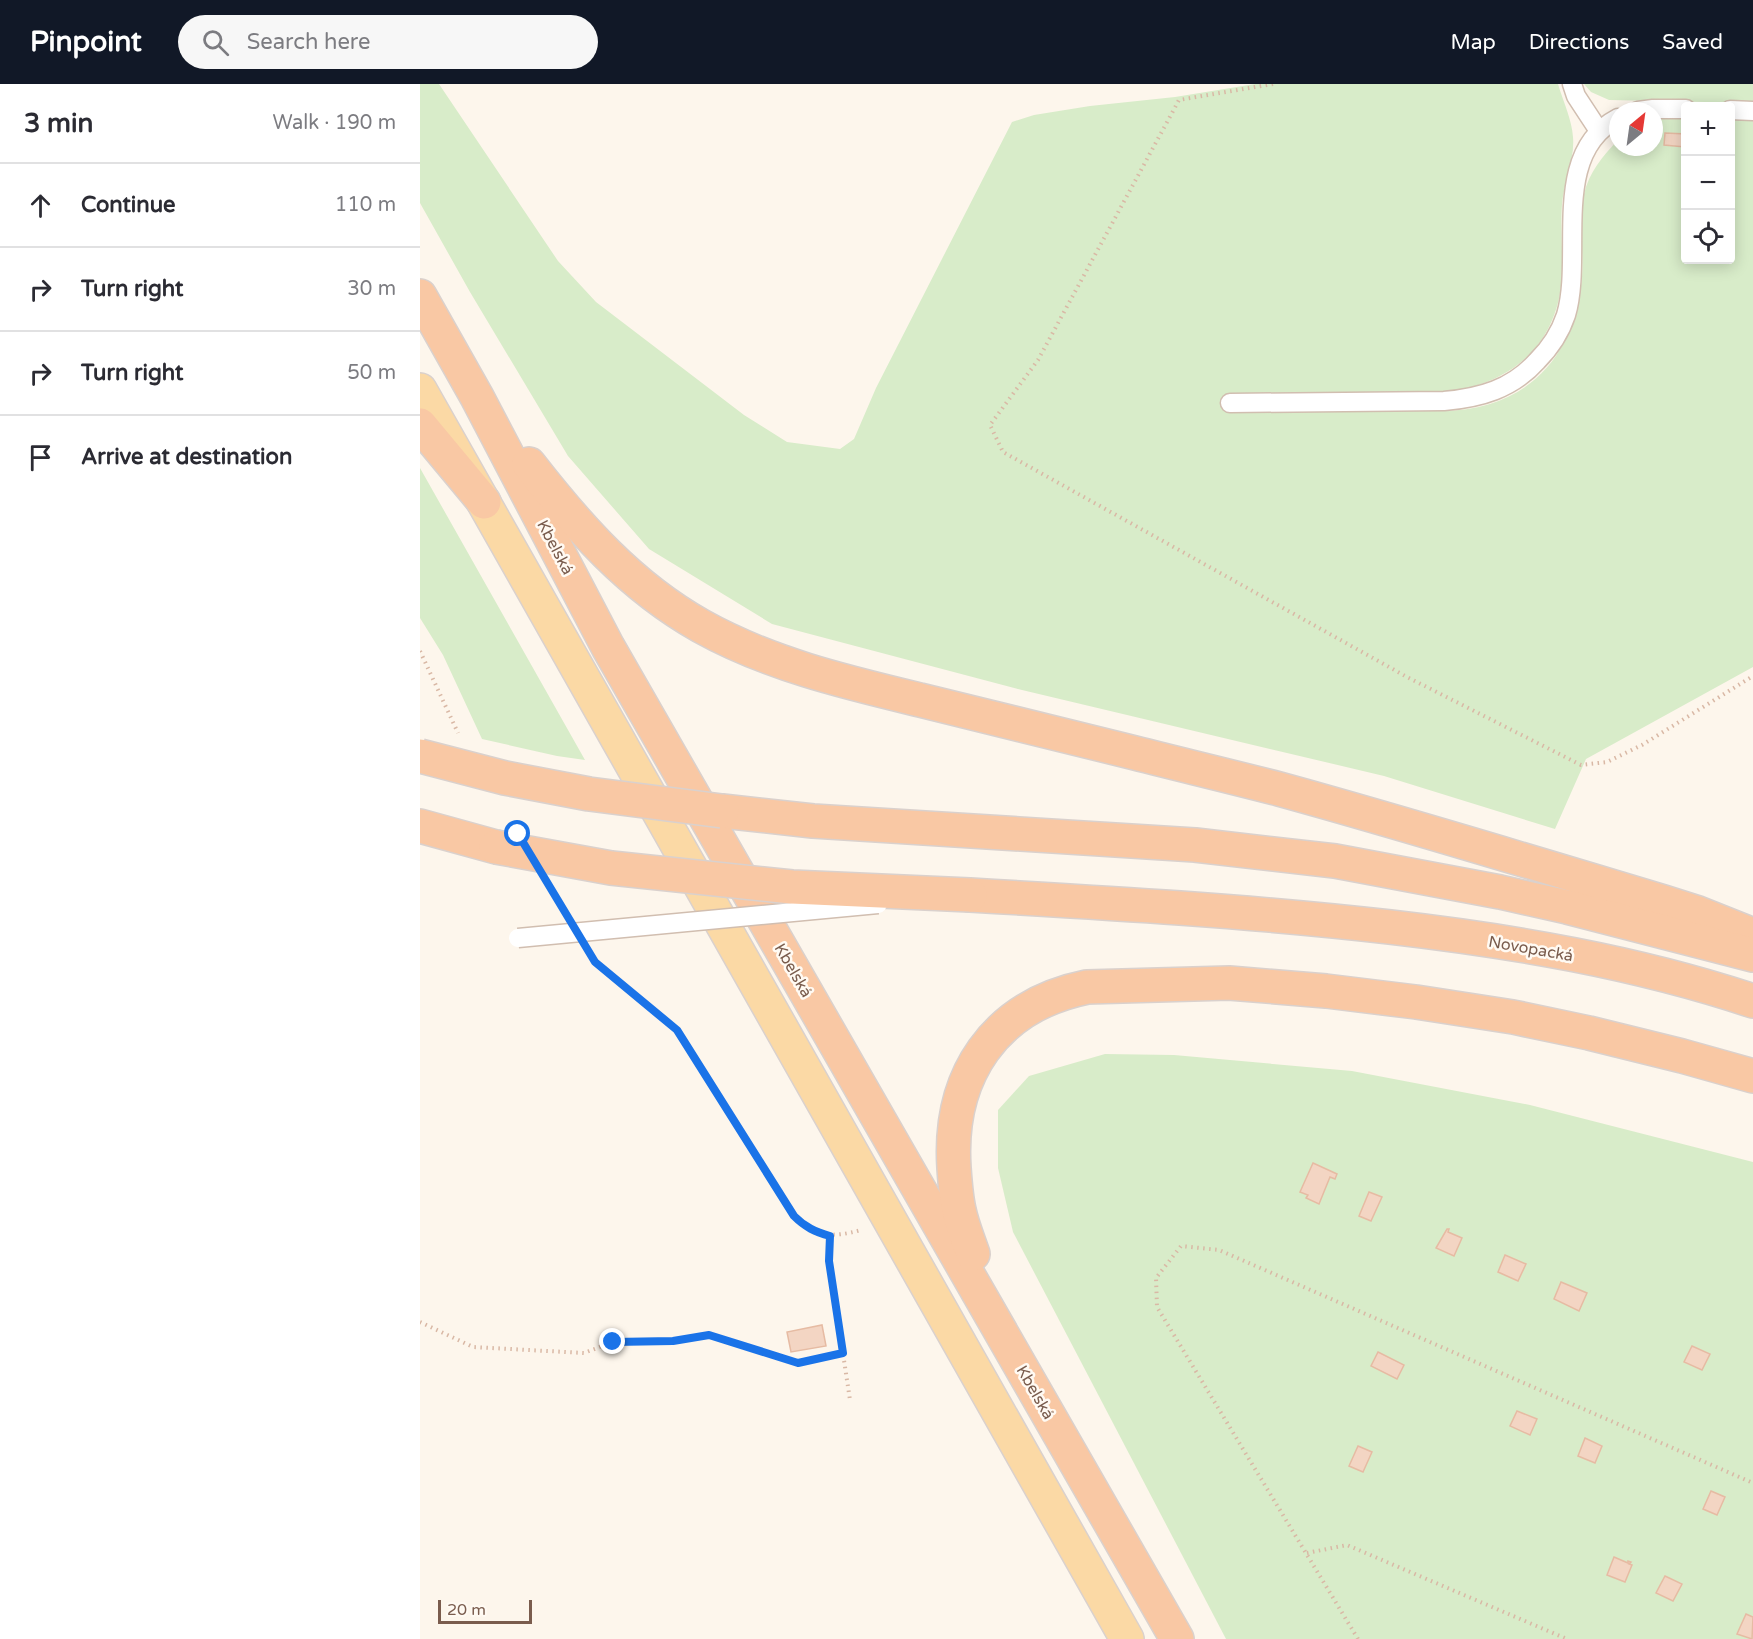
<!DOCTYPE html>
<html lang="en">
<head>
<meta charset="utf-8">
<style>
	body { margin:0; font-family:"Varela Round",sans-serif; background:#f7f7f7; color:#2b2b33 }
	.controls { position:absolute; right:18px; top:18px; display:grid; overflow:hidden; border-radius:6px; box-shadow:0 3px 15px #0003 }
	.controls button { width:54px; height:54px; display:grid; place-items:center; padding:0; border:0; border-bottom:2px solid #e1e1e2; background:#fff; color:#2b2b33; font:30px sans-serif }
	.compass { position:absolute; left:1189px; top:18px; width:54px; height:54px; border-radius:50%; background:#fff; box-shadow:0 3px 15px #0003; rotate:29deg }
	.scale { position:absolute; left:18px; bottom:15px; width:94px; box-sizing:border-box; padding-left:6px; border:3px solid #7a5c4d; border-top:0; font-size:16px; line-height:21px; white-space:nowrap; color:#7a5c4d; -webkit-text-stroke:4px #fffaf3; paint-order:stroke }
	.stop { position:absolute; width:18px; height:18px; margin:-14px; border:4px solid #1a73e8; border-radius:50%; background:#fff }
	.stop.end { background:#1a73e8; border-color:#fff; box-shadow:0 2px 6px #0008 }
	.list { margin:0; padding:0; list-style:none }
	h2 { display:flex; justify-content:space-between; align-items:center; height:78px; margin:0; padding:0 24px; font-size:26px }
	h2 small { font-size:20px; font-weight:400; color:#7c7c81 }
	.list li { display:grid; grid-template-columns:39px 1fr auto; gap:18px; align-items:center; box-sizing:border-box; height:84px; padding:0 24px; border-top:2px solid #e1e1e2 }
	.list b { display:block; font-size:22px; white-space:nowrap }
	.list em { font-size:20px; font-style:normal; color:#7c7c81 }
	.icon { flex:none; width:33px; height:33px; fill:none; stroke:currentColor; stroke-width:2; stroke-linecap:round; stroke-linejoin:round }
	.map { position:relative; flex:none; width:1333px; height:1555px; overflow:hidden }
	header { display:flex; align-items:center; gap:36px; box-sizing:border-box; height:84px; padding:0 30px; background:#111827; color:#fff }
	header strong { font-size:28px }
	nav { display:flex; gap:33px; margin-inline-start:auto; font-size:21px }
	.search { width:420px; height:54px; background:#f7f7f7; display:flex; align-items:center; gap:15px; box-sizing:border-box; padding:0 21px; border-radius:33px; color:#7c7c81; font-size:22px }
	main { display:flex }
	aside { flex:1; background:#fff }
	.map>svg:first-child { display:block }
	.green { fill:#d8ecc9 }
	.building { fill:#f3d5c3; stroke:#e6bba3; stroke-width:1.5 }
	.lines { fill:none; stroke-linecap:round; stroke-linejoin:round }
	.service-casing { stroke:#d1beb0; stroke-width:21 }
	.primary-casing { stroke:#dad1cd; stroke-width:36 }
	.trunk-casing { stroke:#dad1cd; stroke-width:36 }
	.path { stroke:#d9b8a5; stroke-width:4; stroke-dasharray:1.5 4.5; stroke-linecap:butt }
	.service { stroke:#fff; stroke-width:18 }
	.primary { stroke:#fbd9a5; stroke-width:33 }
	.trunk { stroke:#f9c8a4; stroke-width:33 }
	.service-bridge-casing { stroke:#d1beb0; stroke-width:21; stroke-linecap:butt }
	.trunk-bridge-casing { stroke:#dad1cd; stroke-width:36; stroke-linecap:butt }
	.service-bridge { stroke:#fff; stroke-width:18 }
	.trunk-bridge { stroke:#f9c8a4; stroke-width:33 }
	.route { stroke:#1a73e8; stroke-width:8 }
	.labels { text-anchor:middle; stroke-width:5; stroke-linejoin:round; paint-order:stroke }
	.street-label { font-size:16px; fill:#7a5c4d; stroke:#fffaf3 }
</style>
</head>
<body>
<header>
<strong>Pinpoint</strong>
<div class="search"><svg class="icon" aria-label="search" viewBox="0 0 24 24"><circle cx="10" cy="10" r="6"/><path d="M15 15l6 6"/></svg>Search here</div>
<nav><a>Map</a><a>Directions</a><a>Saved</a></nav>
</header>
<main>
<aside>
<h2>3 min<small>Walk · 190 m</small></h2>
<ul class="list">
<li><svg class="icon" aria-label="ahead" viewBox="0 0 24 24"><path d="M12 20V5M6 11l6-6 6 6"/></svg><div><b>Continue</b></div><em>110 m</em></li>
<li><svg class="icon" aria-label="right" viewBox="0 0 24 24"><path d="M7 20v-9h11M14 6l5 5-5 5"/></svg><div><b>Turn right</b></div><em>30 m</em></li>
<li><svg class="icon" aria-label="right" viewBox="0 0 24 24"><path d="M7 20v-9h11M14 6l5 5-5 5"/></svg><div><b>Turn right</b></div><em>50 m</em></li>
<li><svg class="icon" aria-label="arrive" viewBox="0 0 24 24"><path d="M6 21V4h12l-3 4 3 4H6"/></svg><div><b>Arrive at destination</b></div></li>
</ul>
</aside>
<div class="map">
<svg width="1333" height="1555" viewBox="0 0 1333 1555">
	<rect width="100%" height="100%" fill="#fdf6ec"/>
	<g class="green">
		<path d="M 0,0 L 19,0 L 138,177 L 176,218 L 324,331 L 367,358 L 420,365 L 434,355 L 456,304 L 592,38 L 614,31 L 670,22 L 755,13 L 835,0 L 1138,0 C 1143,17 1152,36 1153,53 C 1155,75 1144,98 1142,120 C 1140,148 1144,175 1141,203 C 1132,269 1084,301 1022,309 L 810,310 L 810,324 L 1022,327 C 1106,326 1155,274 1162,193 C 1164,166 1158,136 1164,110 C 1169,88 1183,72 1198,56 L 1198,63 L 1234,63 L 1234,35 L 1250,31 L 1265,32 L 1265,50 L 1244,61 L 1265,63 L 1265,58 L 1266,176 L 1310,176 L 1311,33 L 1333,33 L 1333,583 L 1166,675 L 1135,745 L 964,692 L 602,606 L 352,540 L 229,465 L 148,372 L 50,208 L 0,119 Z"/>
		<polygon points="1164,0 1333,0 1333,19 1189,16 1171,8"/>
		<polygon points="0,384 165,676 137,672 62,655 23,571 0,534"/>
		<polygon points="685,970 754,971 932,987 1110,1021 1333,1078 1333,1555 806,1555 593,1148 578,1084 578,1026 609,992"/>
	</g>
	<g class="building">
		<polygon points="1245,49 1266,50 1265,63 1244,61"/>
		<polygon points="893,1079 917,1090 915,1095 910,1093 899,1120 886,1114 888,1111 880,1108"/>
		<polygon points="949,1108 962,1113 951,1137 939,1132"/>
		<polygon points="1027,1145 1029,1145 1028,1148 1042,1154 1034,1172 1016,1164"/>
		<polygon points="1085,1171 1106,1180 1098,1197 1078,1188"/>
		<polygon points="1141,1198 1167,1209 1159,1227 1134,1215"/>
		<polygon points="402,1241 406,1262 371,1268 367,1248"/>
		<polygon points="1272,1262 1290,1270 1282,1286 1264,1278"/>
		<polygon points="958,1268 984,1281 977,1295 951,1282"/>
		<polygon points="1097,1327 1117,1335 1110,1351 1090,1342"/>
		<polygon points="1165,1354 1182,1362 1175,1379 1158,1372"/>
		<polygon points="938,1362 952,1368 943,1388 929,1382"/>
		<polygon points="1291,1407 1305,1413 1297,1431 1283,1425"/>
		<polygon points="1194,1473 1208,1479 1208,1477 1211,1478 1209,1480 1212,1481 1205,1498 1187,1491"/>
		<polygon points="1245,1492 1262,1500 1253,1517 1236,1509"/>
		<polygon points="1326,1530 1333,1533 1332,1555 1317,1550"/>
	</g>
	<g class="lines">
		<g class="service-casing">
			<g id="service">
				<polyline points="1152,0 1156,12 1179,47"/>
				<polyline points="1310,26 1333,27"/>
				<polyline points="1218,27 1233,25 1266,25"/>
				<path d="M 810,319 L 1024,317 C 1060,314 1092,305 1117,277 C 1130,264 1140,249 1146,231 C 1164,171 1129,70 1198,34"/>
			</g>
		</g>
		<g class="primary-casing">
			<polyline id="primary" points="0,306 707,1555"/>
		</g>
		<g class="trunk-casing">
			<g id="trunk">
				<polyline points="0,212 57,313 188,563 757,1555"/>
				<polyline points="0,341 64,418"/>
				<path d="M 109,380 C 158,443 210,502 281,542 C 349,580 425,598 500,616 C 569,633 638,650 707,667 C 758,680 809,692 859,705 C 990,741 1120,781 1250,820 L 1278,829 L 1333,851"/>
				<polyline points="302,727 393,737 775,761 915,777 1080,808 1147,823 1333,871"/>
				<polyline points="0,742 76,763"/>
				<path d="M 550,811 C 690,819 830,827 970,843 C 1092,857 1216,878 1333,917"/>
				<path d="M 553,1170 C 548,1155 542,1141 539,1126 C 536,1113 535,1098 534,1084 C 528,992 574,922 667,903 L 809,899 L 906,907 L 996,918 L 1093,933 L 1169,949 L 1262,972 L 1333,992"/>
			</g>
		</g>
		<g class="path">
			<polyline points="853,0 759,16 618,276 570,341 583,368 987,593 1161,681 1187,678 1222,661 1333,592"/>
			<polyline points="0,567 38,649"/>
			<polyline points="131,805 143,824"/>
			<path d="M 171,872 L 175,877 L 257,946 L 374,1132 C 396,1153 412,1154 441,1146"/>
			<polyline points="410,1152 409,1177 430,1316"/>
			<polyline points="0,1238 53,1263 164,1269 193,1258 253,1256 289,1251 378,1279 423,1269"/>
			<polyline points="887,1469 927,1461 1147,1555"/>
			<polyline points="938,1555 737,1223 736,1194 761,1162 799,1166 1333,1399"/>
		</g>
		<use href="#service" class="service"/>
		<use href="#primary" class="primary"/>
		<use href="#trunk" class="trunk"/>
		<g class="service-bridge-casing">
			<polyline id="service-bridge" points="98,854 458,820"/>
		</g>
		<g class="trunk-bridge-casing">
			<g id="trunk-bridge">
				<polyline points="0,672 85,694 169,710 302,727"/>
				<polyline points="76,763 191,784 372,803 550,811"/>
			</g>
		</g>
		<use href="#service-bridge" class="service-bridge"/>
		<use href="#trunk-bridge" class="trunk-bridge"/>
	</g>
	<g class="lines">
		<path class="route" d="M 98,750 L 175,878 L 257,946 L 374,1132 C 385,1143 395,1148 410,1152 L 409,1177 L 423,1269 L 378,1279 L 289,1251 L 253,1257 L 193,1258"/>
	</g>
	<g class="labels">
		<g class="street-label">
			<text transform="translate(136 463) rotate(62)" y="6">Kbelská</text>
			<text transform="translate(1111 864) rotate(10)" y="6">Novopacká</text>
			<text transform="translate(374 886) rotate(60)" y="6">Kbelská</text>
			<text transform="translate(616 1308) rotate(60)" y="6">Kbelská</text>
		</g>
	</g>
</svg>
<div class="controls">
<button>+</button>
<button>−</button>
<button><svg class="icon" aria-label="locate" viewBox="0 0 24 24"><circle cx="12" cy="12" r="6"/><path d="M12 2v4M12 18v4M2 12h4M18 12h4"/></svg></button>
</div>
<svg class="compass" viewBox="-18 -18 36 36"><path d="M0-13l5 13h-10z" fill="#e53935"/><path d="M0 13l5-13h-10z" fill="#7c7c81"/></svg>
<div class="scale">20 m</div>
<div class="stop" style="left:98px;top:750px"></div>
<div class="stop end" style="left:193px;top:1258px"></div>
</div>
</main>
</body>
</html>
